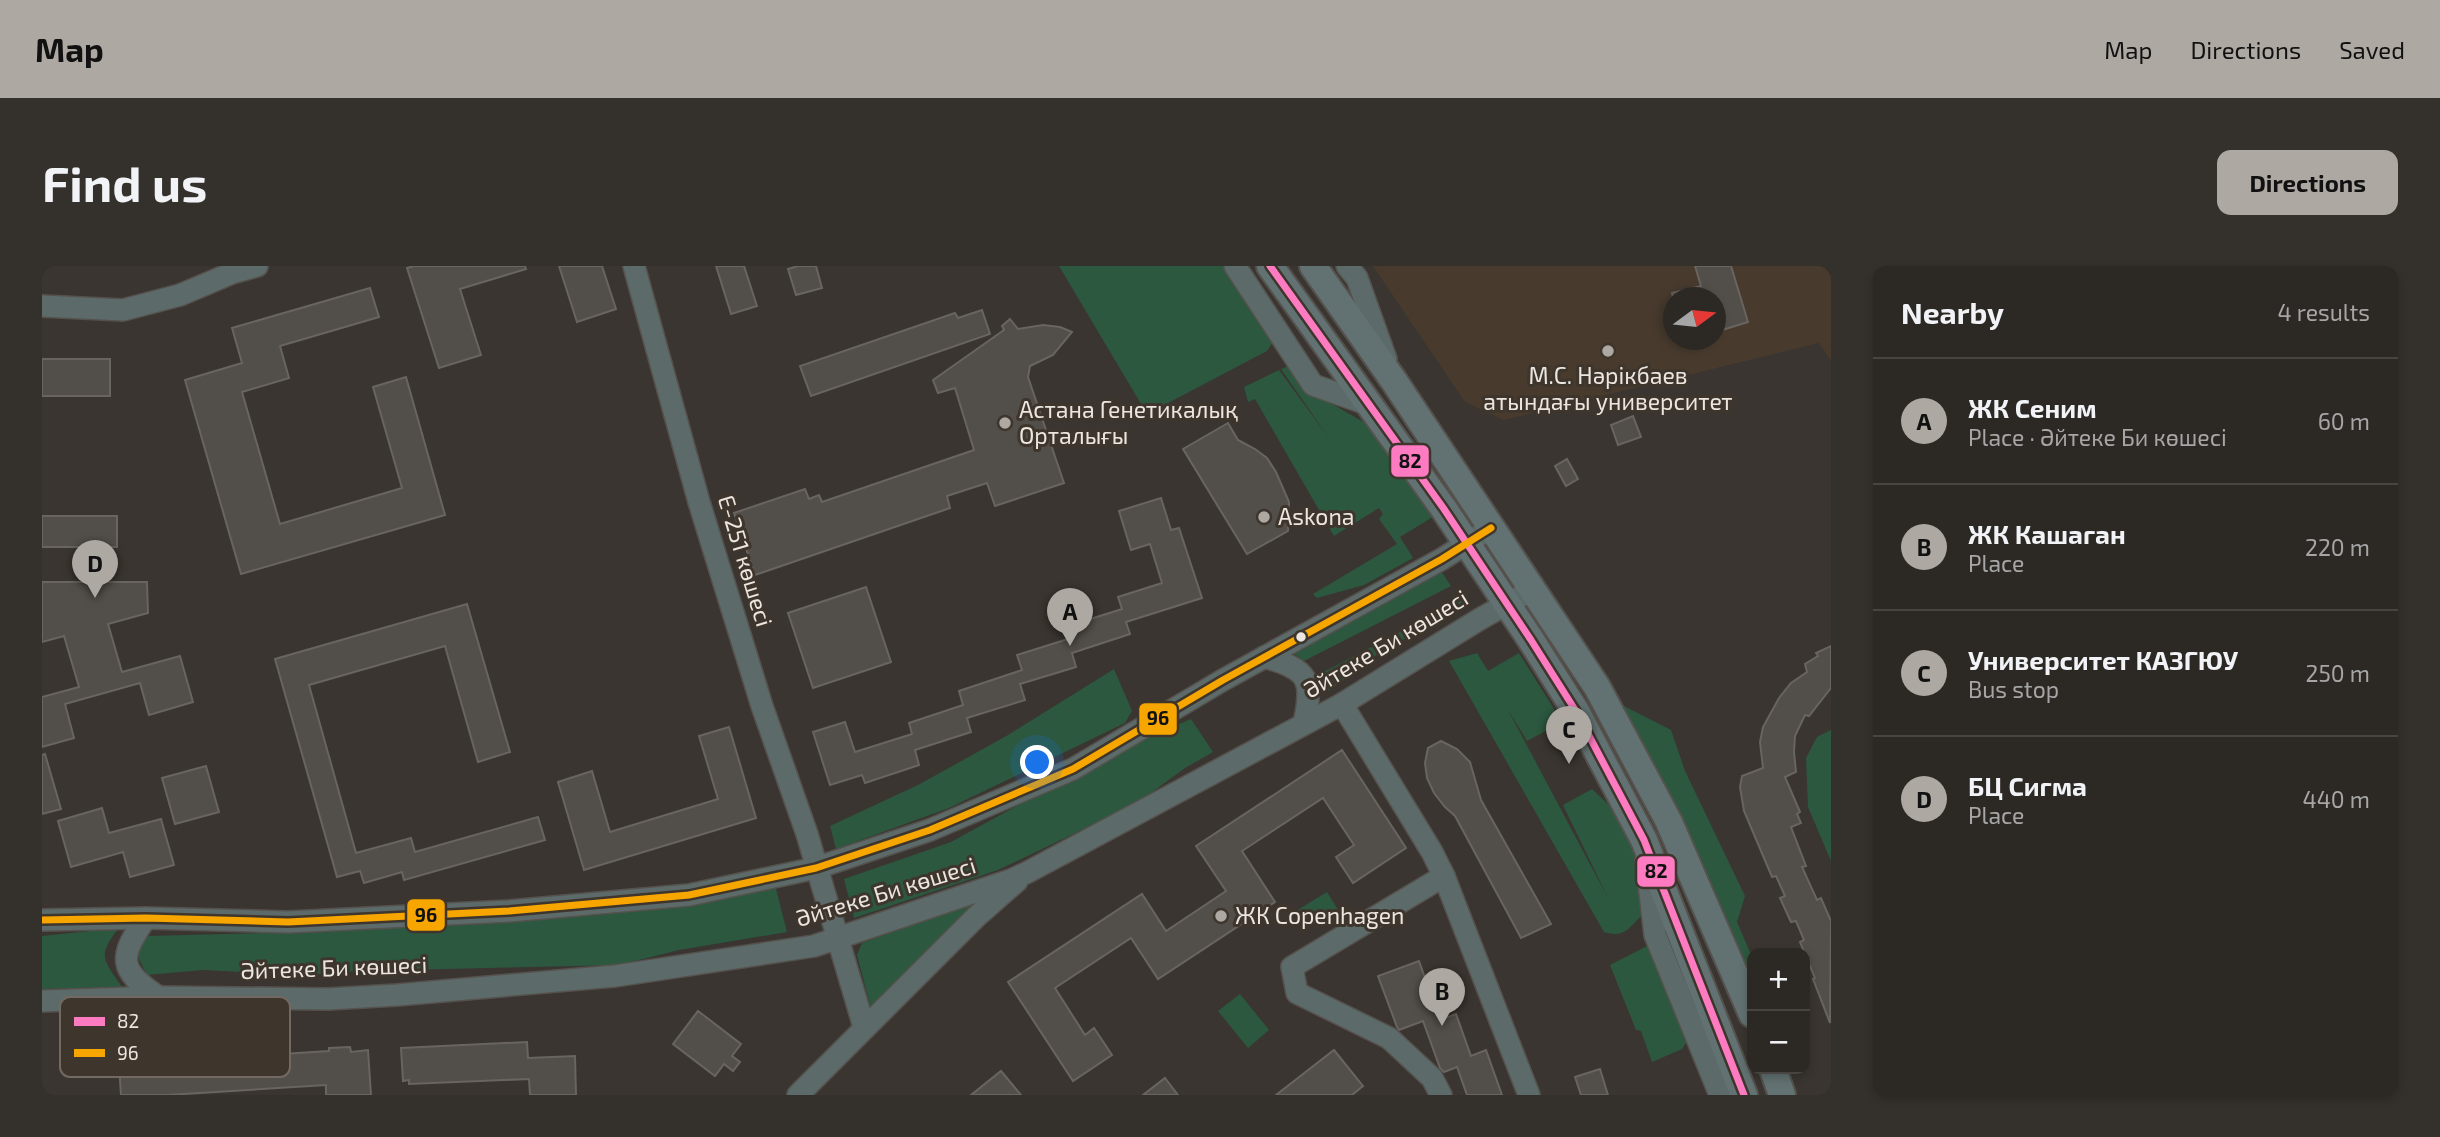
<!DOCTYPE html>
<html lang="en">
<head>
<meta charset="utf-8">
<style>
	body { margin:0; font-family:"Exo 2",sans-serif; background:#34302c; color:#f1f3f6 }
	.controls { position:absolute; right:21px; bottom:21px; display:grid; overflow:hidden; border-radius:14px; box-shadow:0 4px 10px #0003 }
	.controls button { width:63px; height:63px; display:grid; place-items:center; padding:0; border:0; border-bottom:2px solid #484441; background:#2c2824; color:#f1f3f6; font:35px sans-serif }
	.compass { position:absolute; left:1621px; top:21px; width:63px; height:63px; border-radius:50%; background:#2c2824; box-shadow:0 4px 10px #0003; rotate:75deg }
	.you { position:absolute; left:996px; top:497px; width:24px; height:24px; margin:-18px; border:5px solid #fff; border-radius:50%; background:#1a73e8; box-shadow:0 0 0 10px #1a73e833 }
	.badge { display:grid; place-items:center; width:46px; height:46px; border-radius:50%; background:#ada8a2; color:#111; font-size:23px; font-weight:700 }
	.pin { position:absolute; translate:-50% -58px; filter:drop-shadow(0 2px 4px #0008) }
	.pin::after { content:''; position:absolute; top:37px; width:24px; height:21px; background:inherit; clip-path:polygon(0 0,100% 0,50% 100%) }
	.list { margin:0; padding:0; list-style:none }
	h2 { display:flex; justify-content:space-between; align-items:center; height:91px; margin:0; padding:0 28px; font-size:30px }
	h2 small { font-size:23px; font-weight:400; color:#a6a6a6 }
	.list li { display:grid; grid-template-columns:46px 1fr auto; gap:21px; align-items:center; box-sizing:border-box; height:126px; padding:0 28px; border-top:2px solid #484441 }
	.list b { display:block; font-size:26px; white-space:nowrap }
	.list p { margin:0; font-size:23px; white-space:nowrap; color:#a6a6a6 }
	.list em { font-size:23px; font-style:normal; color:#a6a6a6 }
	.map { position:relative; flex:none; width:1789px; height:829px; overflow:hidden; border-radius:14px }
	header { display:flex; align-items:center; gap:42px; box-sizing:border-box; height:98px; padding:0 35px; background:#ada8a2; color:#111 }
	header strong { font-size:33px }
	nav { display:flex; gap:38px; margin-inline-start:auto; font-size:24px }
	.intro { display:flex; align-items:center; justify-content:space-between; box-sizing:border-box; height:168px; padding:0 42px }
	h1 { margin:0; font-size:49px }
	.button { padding:18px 32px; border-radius:14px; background:#ada8a2; color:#111; font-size:24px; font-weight:700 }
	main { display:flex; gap:42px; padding:0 42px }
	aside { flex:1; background:#2c2824; border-radius:14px; box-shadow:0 4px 10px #0003 }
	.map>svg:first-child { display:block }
	.education { fill:#483b2e; fill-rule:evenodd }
	.green { fill:#2c583f }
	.building { fill:#524e49; stroke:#696460; stroke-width:2 }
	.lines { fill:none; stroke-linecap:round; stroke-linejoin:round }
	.minor-casing { stroke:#55514d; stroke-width:24 }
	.major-casing { stroke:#55514d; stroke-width:30 }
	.minor { stroke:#5d6a6a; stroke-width:21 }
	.major { stroke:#627171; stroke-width:26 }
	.bus-1-casing { stroke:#3e352c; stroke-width:12 }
	.bus-2-casing { stroke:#3e352c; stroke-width:12 }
	.bus-1 { stroke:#fe7ac1; stroke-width:7 }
	.bus-2 { stroke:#f7a600; stroke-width:7 }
	.poi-dot { fill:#ada8a2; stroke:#3e352c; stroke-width:2.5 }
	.bus-dot { fill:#ebe6e0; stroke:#3e352c; stroke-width:2.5 }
	.labels { text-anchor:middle; stroke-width:6; stroke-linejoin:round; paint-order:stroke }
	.poi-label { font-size:23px; fill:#ebe6e0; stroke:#3e352c; text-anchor:start }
	.street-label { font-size:23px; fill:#ebe6e0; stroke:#3e352c }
	.key { fill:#3e352c; stroke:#726a62; stroke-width:2 }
	.key-label { font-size:19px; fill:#ebe6e0 }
	.line-badge { stroke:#3e352c; stroke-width:2.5 }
	.pale-badge-label { font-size:19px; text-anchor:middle; font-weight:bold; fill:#111 }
</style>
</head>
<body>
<header>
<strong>Map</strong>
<nav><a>Map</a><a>Directions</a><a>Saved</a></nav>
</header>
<div class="intro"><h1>Find us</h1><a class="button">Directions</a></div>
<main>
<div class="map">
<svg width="1789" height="829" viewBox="0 0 1789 829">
	<rect width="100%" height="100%" fill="#3a3530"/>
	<path class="education" d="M 1331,0 L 1789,0 L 1789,94 L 1777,77 L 1462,154 L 1423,136 ZM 1632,32 L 1674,32 L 1674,74 L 1632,74 Z"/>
	<g class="green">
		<polygon points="1017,0 1183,0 1233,73 1225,85 1105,148"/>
		<polygon points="1250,99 1271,127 1332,162 1394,249 1358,271 1371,292 1322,319 1275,332 1271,328 1355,278 1337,253 1341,248 1337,242 1292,270 1213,133 1206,136 1202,121 1237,104 1287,172 1239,103"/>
		<polygon points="1397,302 1409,320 1262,395 1251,387"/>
		<polygon points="1419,334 1425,342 1342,383 1288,424 1273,431 1274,410"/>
		<path d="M 1435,387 L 1446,405 L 1477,387 L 1512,443 L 1513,460 L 1485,475 L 1465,442 L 1566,632 L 1521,539 L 1550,523 L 1566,538 L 1598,594 L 1600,649 C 1586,663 1583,672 1562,666 L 1407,395 Z"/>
		<polygon points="1072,403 1090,445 1083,457 907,542 794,583 788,560 878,518 966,469"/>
		<polygon points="1580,439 1629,464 1643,505 1703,630 1695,656 1710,691 1710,711 1656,586"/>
		<polygon points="1149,453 1171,486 1143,502 1094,538 956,604 812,652 802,613 909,576 1082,481"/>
		<polygon points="1789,464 1789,595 1766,541 1764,492 1775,471"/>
		<polygon points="733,619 745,666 637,684 577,699 316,705 261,709 161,704 105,709 95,689 96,677 105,670 260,666 314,660 559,649 694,629"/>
		<polygon points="1285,626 1296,644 1264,662 1254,645"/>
		<polygon points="945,633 830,746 815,689 820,677"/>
		<path d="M 77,662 C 54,690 62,694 80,721 L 0,723 L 0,670 Z"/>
		<polygon points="1609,678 1646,774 1640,783 1610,796 1599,765 1594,764 1568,699"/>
		<polygon points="1198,728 1227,764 1206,782 1176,745"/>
	</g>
	<g class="building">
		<polygon points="372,0 483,0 484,3 418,23 439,89 397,102 365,2"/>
		<polygon points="517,0 560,0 574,43 535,56"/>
		<polygon points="674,0 702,0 715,40 689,48"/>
		<polygon points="756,0 774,0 780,22 754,29 746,3"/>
		<polygon points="1653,0 1689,0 1706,56 1674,66 1674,32 1631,32 1630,27 1659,20"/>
		<polygon points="328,22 337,51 238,80 247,112 200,126 238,258 360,222 331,121 364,111 403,249 199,308 143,114 200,97 190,62"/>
		<polygon points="940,44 948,68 769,130 758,100 913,47 916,52"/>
		<polygon points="968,53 976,63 1001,59 1018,61 1030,66 1011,89 988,100 986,111 1022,217 953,240 945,217 905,230 908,242 713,309 692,247 763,223 767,233 777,229 780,236 932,184 913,122 896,127 891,114 962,64 960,60"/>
		<rect x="0" y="93" width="68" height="37"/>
		<polygon points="1591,150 1599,171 1576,179 1569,159"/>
		<polygon points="1186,157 1196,174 1213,183 1225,192 1234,206 1247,236 1246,265 1205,288 1141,183"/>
		<polygon points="1525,193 1536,213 1524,220 1513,200"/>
		<polygon points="1119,232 1129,264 1137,262 1160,332 1084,356 1088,368 1030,387 1034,401 978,418 983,434 925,452 929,466 873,484 877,499 823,517 820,509 788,519 771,466 803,456 813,486 870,468 867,457 921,439 917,425 980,404 975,389 1026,373 1023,361 1080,343 1076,331 1120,317 1108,278 1089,284 1077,245"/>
		<rect x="0" y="250" width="75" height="31"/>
		<polygon points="0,316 105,316 106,347 66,358 80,406 138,390 151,436 107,449 98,417 23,438 32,472 0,481 0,431 37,421 22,370 0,376"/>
		<polygon points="824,321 849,396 771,422 746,347"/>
		<polygon points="425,338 468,486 436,496 403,380 267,419 314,587 369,572 373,586 496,551 503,574 362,614 360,606 322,617 318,605 295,611 233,393"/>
		<polygon points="1789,380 1789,422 1767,450 1763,449 1753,470 1752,486 1754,506 1743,511 1758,546 1755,548 1759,557 1749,561 1764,600 1760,601 1775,634 1779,632 1789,655 1788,757 1771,713 1773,712 1758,676 1762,674 1754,655 1749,656 1738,632 1743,630 1734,610 1730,611 1702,545 1698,521 1700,510 1721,502 1718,476 1721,461 1737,432 1749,417 1765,406 1763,398 1776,390 1774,387"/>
		<polygon points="687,461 714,552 542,604 516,516 550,505 568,566 676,533 657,470"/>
		<polygon points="1399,475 1415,483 1428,496 1439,534 1509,658 1479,672 1413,550 1403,541 1392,527 1385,512 1383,497 1386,482"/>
		<polygon points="1300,484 1364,582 1311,617 1294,591 1312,579 1281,532 1200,585 1233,636 1116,713 1089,672 1013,722 1043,769 1052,762 1070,789 1031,815 966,716 1100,628 1124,665 1184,625 1154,580"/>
		<polygon points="3,488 19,543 0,548 0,489"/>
		<polygon points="164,500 177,546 133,558 120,512"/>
		<polygon points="60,542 67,567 119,553 132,599 88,611 81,586 29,601 16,555"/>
		<polygon points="1377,695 1398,754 1414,748 1429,790 1444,784 1460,829 1425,829 1415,801 1402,806 1398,802 1381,755 1357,764 1355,761 1336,710"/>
		<polygon points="656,745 699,778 690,790 698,796 691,805 682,798 673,810 631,778"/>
		<polygon points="485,776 486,792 533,790 534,829 488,829 487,813 367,818 367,814 361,815 359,782"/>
		<polygon points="308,781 309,786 326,784 329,829 284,829 284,819 126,829 79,829 77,799 96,797 95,793 115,792 115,796 287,785 287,782"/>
		<polygon points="1292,784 1321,820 1310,829 1234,829"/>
		<polygon points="1558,803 1566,829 1539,829 1533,811"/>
		<polygon points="959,805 979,829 929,829"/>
		<polygon points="1123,812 1136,829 1101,829"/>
	</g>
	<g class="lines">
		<g class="minor-casing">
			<g id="minor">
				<polyline points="592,0 657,236 720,440 765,568 822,761"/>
				<polyline points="1193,0 1271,119 1328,139"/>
				<polyline points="1305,0 1315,12 1344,93"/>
				<polyline points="0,40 81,44 138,29 190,7 215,0"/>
				<path d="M 1222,391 C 1266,403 1272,413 1262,457"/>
				<polyline points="1300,438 1390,586 1402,610 1487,829"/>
				<polyline points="1604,594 1613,669 1678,829"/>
				<path d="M 104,652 C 77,690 75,704 117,731"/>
				<polyline points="0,654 104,652 246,656 467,645 647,629 774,602 888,564 1031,503 1181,414 1400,293 1449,262"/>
				<polyline points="0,735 117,731 286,733 355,729 573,710 772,680 969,614 986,606 1300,438 1438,353 1490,324"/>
				<polyline points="756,829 934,651 975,615"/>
				<polyline points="1399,829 1390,812 1347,772 1255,727 1250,701 1402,610"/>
			</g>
		</g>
		<g class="major-casing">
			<g id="major">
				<polyline points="1228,0 1402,243 1489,374 1535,447 1602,574 1702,829"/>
				<polyline points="1271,0 1352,115 1555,421 1627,556 1710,748"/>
				<polyline points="1731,803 1740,829"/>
			</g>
		</g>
		<use href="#minor" class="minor"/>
		<use href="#major" class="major"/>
		<g class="bus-1-casing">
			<polyline id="bus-1" points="1228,0 1402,243 1489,374 1535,447 1602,574 1702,829"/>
		</g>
		<g class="bus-2-casing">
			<polyline id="bus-2" points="0,654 104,652 246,656 467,645 647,629 774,602 888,564 1031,503 1181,414 1400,293 1449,262"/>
		</g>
		<use href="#bus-1" class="bus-1"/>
		<use href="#bus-2" class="bus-2"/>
	</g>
	<g class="poi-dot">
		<circle cx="1566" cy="85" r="7"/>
		<circle cx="963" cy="157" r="7"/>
		<circle cx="1222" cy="251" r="7"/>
		<circle cx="1179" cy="650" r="7"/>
	</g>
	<circle class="bus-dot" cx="1259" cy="371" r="6"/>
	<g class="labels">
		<g class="poi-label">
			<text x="1566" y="118" text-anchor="middle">М.С. Нәрікбаев<tspan x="1566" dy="26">атындағы университет</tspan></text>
			<text x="977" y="152">Астана Генетикалық<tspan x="977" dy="26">Орталығы</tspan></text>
			<text x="1236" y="259">Askona</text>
			<text x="1193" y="658">ЖК Copenhagen</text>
		</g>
		<g class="street-label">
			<text transform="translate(703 295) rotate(73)" y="8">Е-251 көшесі</text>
			<text transform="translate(1344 378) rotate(-31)" y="8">Әйтеке Би көшесі</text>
			<text transform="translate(844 626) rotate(-17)" y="8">Әйтеке Би көшесі</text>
			<text transform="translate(292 702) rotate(-2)" y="8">Әйтеке Би көшесі</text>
		</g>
	</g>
	<rect x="18" y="731" width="230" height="80" rx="10" class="key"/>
	<rect x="32" y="751" width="31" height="9" fill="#fe7ac1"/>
	<rect x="32" y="783" width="31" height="8" fill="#f7a600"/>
	<g class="key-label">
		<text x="75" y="762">82</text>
		<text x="75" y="794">96</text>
	</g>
	<g class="line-badge">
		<rect x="1348" y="178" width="40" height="34" rx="7" fill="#fe7ac1"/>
		<rect x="1096" y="436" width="40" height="34" rx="7" fill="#f7a600"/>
		<rect x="1594" y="589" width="40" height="33" rx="7" fill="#fe7ac1"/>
		<rect x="364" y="632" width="40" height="34" rx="7" fill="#f7a600"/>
	</g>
	<g class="pale-badge-label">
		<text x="1368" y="202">82</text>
		<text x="1116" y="459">96</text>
		<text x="1614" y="612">82</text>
		<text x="384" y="656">96</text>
	</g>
</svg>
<div class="controls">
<button>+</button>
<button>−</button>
</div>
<svg class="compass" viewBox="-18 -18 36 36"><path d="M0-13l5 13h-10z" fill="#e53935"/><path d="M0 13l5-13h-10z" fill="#a6a6a6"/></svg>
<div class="you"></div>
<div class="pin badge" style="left:1028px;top:380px">A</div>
<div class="pin badge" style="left:1400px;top:760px">B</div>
<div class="pin badge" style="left:1527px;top:498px">C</div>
<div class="pin badge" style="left:53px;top:332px">D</div>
</div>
<aside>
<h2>Nearby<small>4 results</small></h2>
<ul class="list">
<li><span class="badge">A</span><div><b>ЖК Сеним</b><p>Place · Әйтеке Би көшесі</p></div><em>60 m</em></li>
<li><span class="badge">B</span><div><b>ЖК Кашаган</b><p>Place</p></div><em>220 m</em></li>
<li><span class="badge">C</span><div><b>Университет КАЗГЮУ</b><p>Bus stop</p></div><em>250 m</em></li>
<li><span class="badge">D</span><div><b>БЦ Сигма</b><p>Place</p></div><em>440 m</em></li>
</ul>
</aside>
</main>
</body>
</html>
